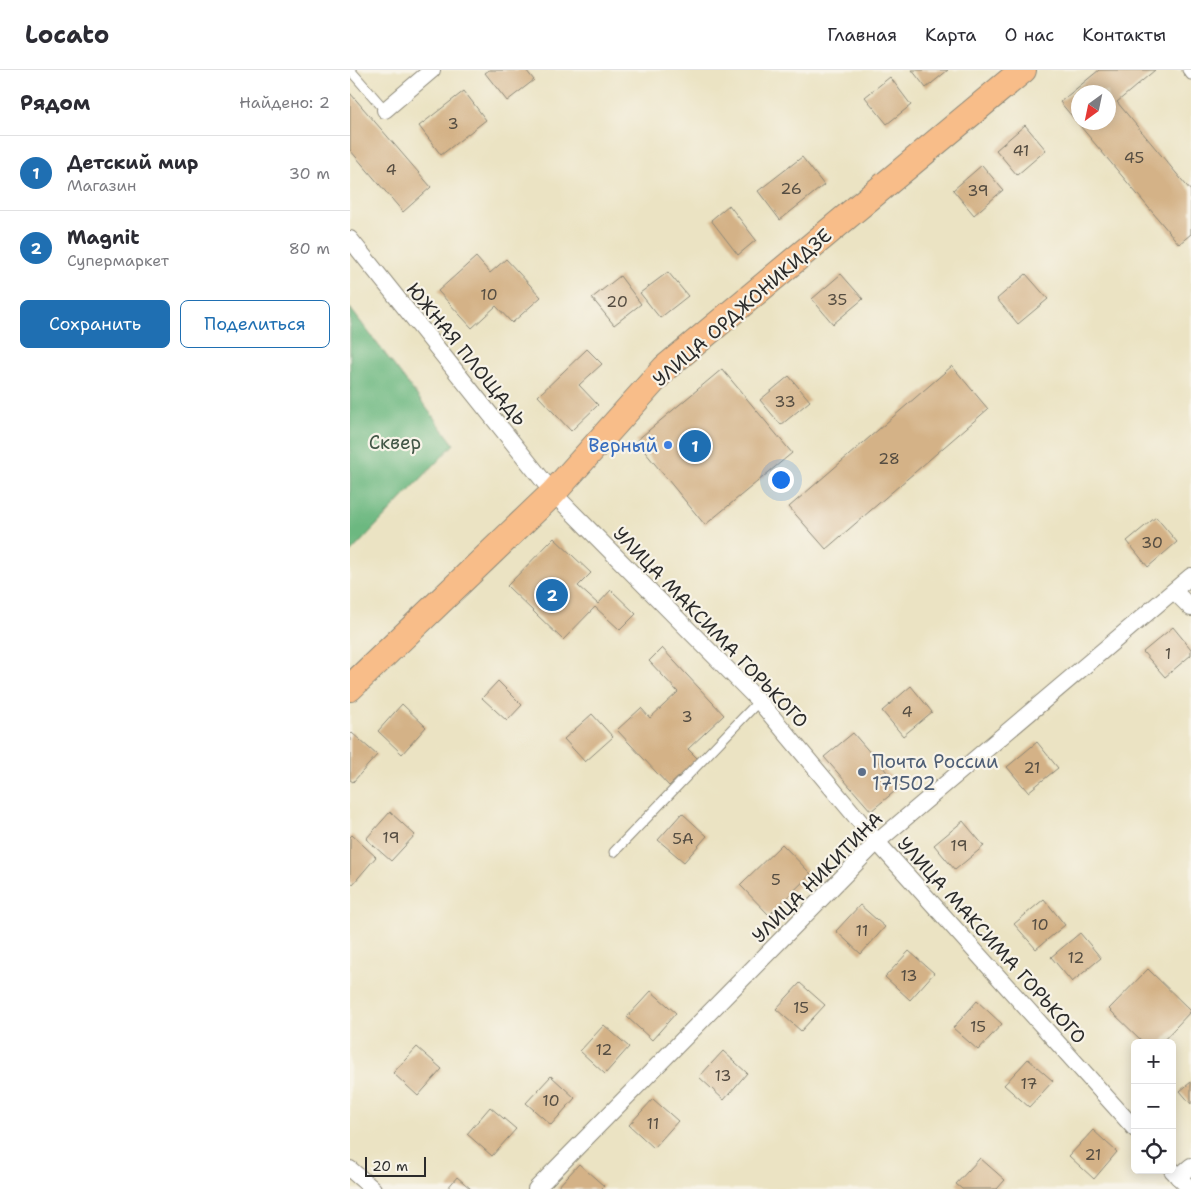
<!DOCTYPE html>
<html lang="ru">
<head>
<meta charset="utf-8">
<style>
	body { margin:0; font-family:"Shantell Sans",sans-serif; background:#f7f7f7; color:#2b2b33 }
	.controls { position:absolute; right:15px; bottom:15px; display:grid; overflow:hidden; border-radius:8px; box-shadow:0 2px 12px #0003 }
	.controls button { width:45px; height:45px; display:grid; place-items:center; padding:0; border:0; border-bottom:1px solid #e1e1e2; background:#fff; color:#2b2b33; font:25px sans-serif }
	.compass { position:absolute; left:721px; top:15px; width:45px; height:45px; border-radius:50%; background:#fff; box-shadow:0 2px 12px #0003; rotate:213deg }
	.scale { position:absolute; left:15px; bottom:12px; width:61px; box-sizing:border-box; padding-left:5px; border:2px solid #2b2b2b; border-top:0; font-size:14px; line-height:18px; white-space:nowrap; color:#2b2b2b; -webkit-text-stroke:4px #f7f3e8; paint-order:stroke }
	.you { position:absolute; left:430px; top:409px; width:18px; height:18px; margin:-12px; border:4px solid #fff; border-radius:50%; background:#1a73e8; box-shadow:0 0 0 8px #1a73e833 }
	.badge { display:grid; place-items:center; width:32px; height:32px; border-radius:50%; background:#1f6fb2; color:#fff; font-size:16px; font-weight:700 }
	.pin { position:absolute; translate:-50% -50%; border:2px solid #fff; box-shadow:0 1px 5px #0006 }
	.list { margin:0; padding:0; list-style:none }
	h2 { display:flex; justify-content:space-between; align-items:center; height:65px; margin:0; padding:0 20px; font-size:21px }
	h2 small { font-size:16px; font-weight:400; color:#7c7c81 }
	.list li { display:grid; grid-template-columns:32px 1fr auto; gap:15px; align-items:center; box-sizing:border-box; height:75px; padding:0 20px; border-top:1px solid #e1e1e2 }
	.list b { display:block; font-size:19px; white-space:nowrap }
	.list p { margin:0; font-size:16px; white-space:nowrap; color:#7c7c81 }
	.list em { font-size:16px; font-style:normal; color:#7c7c81 }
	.actions { display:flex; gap:10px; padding:15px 20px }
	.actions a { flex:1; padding:11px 0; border:1px solid #1f6fb2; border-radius:8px; text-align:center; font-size:18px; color:#1f6fb2 }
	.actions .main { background:#1f6fb2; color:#fff }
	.icon { flex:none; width:28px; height:28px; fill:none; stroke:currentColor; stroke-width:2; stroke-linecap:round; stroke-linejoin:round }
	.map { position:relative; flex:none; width:841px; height:1119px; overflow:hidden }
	header { display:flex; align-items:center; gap:30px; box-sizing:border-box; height:70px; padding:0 25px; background:#fff; border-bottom:1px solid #e1e1e2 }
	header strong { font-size:24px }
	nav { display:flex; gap:28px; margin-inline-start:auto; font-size:18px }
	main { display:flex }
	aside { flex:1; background:#fff }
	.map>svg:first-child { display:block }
	.forest { fill:#6cb880; stroke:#4c7256 }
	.building { fill:#d4b287; fill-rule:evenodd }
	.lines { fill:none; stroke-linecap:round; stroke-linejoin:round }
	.service-casing { stroke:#8b8777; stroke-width:11 }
	.minor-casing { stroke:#8b8777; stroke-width:18 }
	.primary-casing { stroke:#8b8777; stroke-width:28 }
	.service { stroke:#fff; stroke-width:9 }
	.minor { stroke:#fff; stroke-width:16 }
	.primary { stroke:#f8bd89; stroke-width:26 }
	.shop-dot { fill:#3f7fe0; stroke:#f7f3e8; stroke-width:2 }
	.service-dot { fill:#5c6f8a; stroke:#f7f3e8; stroke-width:2 }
	.labels { text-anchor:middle; stroke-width:4.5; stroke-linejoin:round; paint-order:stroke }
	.number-label { font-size:16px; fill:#554d42 }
	.street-label { font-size:19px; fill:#2b2b2b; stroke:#f7f3e8 }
	.park-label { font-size:19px; fill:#425646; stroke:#f7f3e8 }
	.shop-label { font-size:19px; fill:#366cbe; stroke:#f7f3e8; text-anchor:end }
	.service-label { font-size:19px; fill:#4e5e75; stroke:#f7f3e8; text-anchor:start }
</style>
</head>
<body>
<header>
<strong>Locato</strong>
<nav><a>Главная</a><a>Карта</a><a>О нас</a><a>Контакты</a></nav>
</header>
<main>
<aside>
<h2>Рядом<small>Найдено: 2</small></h2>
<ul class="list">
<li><span class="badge">1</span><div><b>Детский мир</b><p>Магазин</p></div><em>30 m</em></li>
<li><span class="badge">2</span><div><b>Magnit</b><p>Супермаркет</p></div><em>80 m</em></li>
</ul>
<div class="actions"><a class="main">Сохранить</a><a>Поделиться</a></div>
</aside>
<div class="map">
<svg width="841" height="1119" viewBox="0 0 841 1119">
	<rect width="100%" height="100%" fill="#f7f3e8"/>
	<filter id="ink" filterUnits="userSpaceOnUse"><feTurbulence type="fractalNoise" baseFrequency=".02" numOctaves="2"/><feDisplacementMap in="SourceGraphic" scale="10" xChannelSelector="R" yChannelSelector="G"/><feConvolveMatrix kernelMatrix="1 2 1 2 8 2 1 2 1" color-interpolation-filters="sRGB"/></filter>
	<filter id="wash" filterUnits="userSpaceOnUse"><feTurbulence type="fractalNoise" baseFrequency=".0096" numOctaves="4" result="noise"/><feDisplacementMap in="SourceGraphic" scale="20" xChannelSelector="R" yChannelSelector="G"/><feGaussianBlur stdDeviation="1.12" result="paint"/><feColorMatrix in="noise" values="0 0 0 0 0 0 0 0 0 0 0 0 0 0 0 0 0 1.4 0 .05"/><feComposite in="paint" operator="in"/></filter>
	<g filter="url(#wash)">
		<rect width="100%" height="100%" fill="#ebe3c3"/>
		<polygon class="forest" points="0,238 104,374 0,483"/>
		<g id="blocks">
			<g class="building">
				<polygon points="139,0 176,0 184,10 157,31 135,3"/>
				<polygon points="562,0 598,0 576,18"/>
				<path d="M 749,0 L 805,0 L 767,32 L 841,121 L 841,164 L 829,174 L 710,32 ZM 728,22 L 758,22 L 758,52 L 728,52 Z"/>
				<polygon points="540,7 561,35 537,54 515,27"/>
				<polygon points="114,21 136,50 91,85 69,56"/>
				<polygon points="0,23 81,117 53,142 0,80"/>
				<polygon points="675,55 696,80 667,105 646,80"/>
				<polygon points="452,87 474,115 430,150 408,121"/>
				<polygon points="632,95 653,120 624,145 603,120"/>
				<polygon points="379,135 406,170 388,185 361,150"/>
				<polygon points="126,187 140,203 156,189 191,227 162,253 146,236 122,258 88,221"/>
				<polygon points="318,202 338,226 310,248 290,223"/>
				<polygon points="491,204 513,229 483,254 462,229"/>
				<polygon points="676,204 698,229 668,254 647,229"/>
				<polygon points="270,206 291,234 264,255 242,228"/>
				<polygon points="237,279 252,294 229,315 248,335 221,361 188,326"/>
				<polygon points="602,296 638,339 476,479 439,437"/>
				<polygon points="372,299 442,383 355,455 286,371"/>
				<polygon points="439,306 460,331 431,355 410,330"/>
				<polygon points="806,447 827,472 798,497 777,471"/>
				<polygon points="204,468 241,503 228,516 248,534 261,520 286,544 270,560 245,537 213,570 157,516"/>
				<polygon points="823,557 841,579 841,585 815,607 793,582"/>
				<polygon points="312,578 374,645 338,679 348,689 319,716 267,660 291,638 300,648 328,622 299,591"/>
				<polygon points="148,611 172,635 157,651 132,628"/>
				<polygon points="561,616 582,642 553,666 532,641"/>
				<polygon points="52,634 76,657 52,684 28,661"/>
				<polygon points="242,644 263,667 235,692 214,669"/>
				<polygon points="2,663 27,685 3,712 0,710 0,665"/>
				<polygon points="503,663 550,717 521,741 474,687"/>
				<polygon points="687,672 708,698 678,722 657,697"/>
				<polygon points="40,742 65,765 41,791 16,769"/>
				<polygon points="332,743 357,766 334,792 308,770"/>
				<polygon points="613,751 634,776 605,800 584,775"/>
				<polygon points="2,765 26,787 3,814 0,812 0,767"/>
				<polygon points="432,774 461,804 419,845 390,815"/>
				<polygon points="694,829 715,855 686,879 664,854"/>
				<polygon points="510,835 535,857 511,884 486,861"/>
				<polygon points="730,863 751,888 722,912 701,887"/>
				<polygon points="559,881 584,903 560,930 535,907"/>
				<polygon points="798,899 841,941 811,973 794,973 759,939"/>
				<polygon points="450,913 475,935 451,961 426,939"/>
				<polygon points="301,921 326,943 302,970 277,947"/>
				<polygon points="627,931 652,954 628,980 603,958"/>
				<polygon points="254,955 279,977 255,1004 230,981"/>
				<polygon points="67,977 92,999 68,1026 43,1003"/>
				<polygon points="373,981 397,1003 374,1030 349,1007"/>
				<polygon points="678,989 703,1011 679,1037 654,1015"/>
				<polygon points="201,1006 225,1028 201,1055 176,1033"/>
				<polygon points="841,1012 841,1034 830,1021"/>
				<polygon points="303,1029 328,1051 304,1078 279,1055"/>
				<polygon points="140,1037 166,1059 142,1086 117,1064"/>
				<polygon points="743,1060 767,1082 744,1109 719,1086"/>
				<polygon points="630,1088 655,1110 647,1119 612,1119 606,1114"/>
				<polygon points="229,1094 254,1116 251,1119 206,1119"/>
				<polygon points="107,1107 121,1119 97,1119"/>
			</g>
		</g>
	</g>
	<g filter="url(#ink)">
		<use href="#blocks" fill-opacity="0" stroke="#8b8777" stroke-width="1"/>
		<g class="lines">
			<g class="service-casing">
				<g id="service">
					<polyline points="0,0 35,40"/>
					<polyline points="837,0 841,5"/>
					<polyline points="264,782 409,631"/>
				</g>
			</g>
			<g class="minor-casing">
				<g id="minor">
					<polyline points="35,40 82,0"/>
					<polyline points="0,169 203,423 409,631 527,772 785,1059"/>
					<polyline points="824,521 841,538"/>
					<polyline points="0,1099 23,1119"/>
					<polyline points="822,1100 840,1119"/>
					<polyline points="828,1107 841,1096"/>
					<polyline points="186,1119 527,772 841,506"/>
				</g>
			</g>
			<g class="primary-casing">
				<polyline id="primary" points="0,618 203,423 315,298 673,0"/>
			</g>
			<use href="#service" class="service"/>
			<use href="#minor" class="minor"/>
			<use href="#primary" class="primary"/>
		</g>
	</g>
	<circle class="shop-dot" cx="318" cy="375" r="5"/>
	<circle class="service-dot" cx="512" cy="702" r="5"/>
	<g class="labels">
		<g class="number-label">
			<text x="103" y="59">3</text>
			<text x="671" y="86">41</text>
			<text x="784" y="93">45</text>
			<text x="41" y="105">4</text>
			<text x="441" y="124">26</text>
			<text x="628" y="126">39</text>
			<text x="139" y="230">10</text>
			<text x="487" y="235">35</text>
			<text x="267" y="237">20</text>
			<text x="435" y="337">33</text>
			<text x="539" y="394">28</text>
			<text x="802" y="478">30</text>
			<text x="818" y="589">1</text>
			<text x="557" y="647">4</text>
			<text x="337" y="652">3</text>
			<text x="682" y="703">21</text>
			<text x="41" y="773">19</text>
			<text x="333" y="774">5А</text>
			<text x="609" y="781">19</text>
			<text x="426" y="815">5</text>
			<text x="690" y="860">10</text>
			<text x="512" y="866">11</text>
			<text x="726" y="893">12</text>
			<text x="559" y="911">13</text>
			<text x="451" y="943">15</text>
			<text x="628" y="962">15</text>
			<text x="254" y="985">12</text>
			<text x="373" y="1011">13</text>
			<text x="679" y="1019">17</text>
			<text x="201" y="1036">10</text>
			<text x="303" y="1059">11</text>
			<text x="743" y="1090">21</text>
		</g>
		<g class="street-label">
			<text transform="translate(392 237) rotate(-41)" y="7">УЛИЦА ОРДЖОНИКИДЗЕ</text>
			<text transform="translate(117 284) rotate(51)" y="7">ЮЖНАЯ ПЛОЩАДЬ</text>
			<text transform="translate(361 557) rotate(46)" y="7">УЛИЦА МАКСИМА ГОРЬКОГО</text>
			<text transform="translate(467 807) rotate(-45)" y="7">УЛИЦА НИКИТИНА</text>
			<text transform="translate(642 870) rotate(48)" y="7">УЛИЦА МАКСИМА ГОРЬКОГО</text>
		</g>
		<g class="park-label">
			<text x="45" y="379">Сквер</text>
		</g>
		<g class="shop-label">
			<text x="308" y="382">Верный</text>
		</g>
		<g class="service-label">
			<text x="522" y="698">Почта России<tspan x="522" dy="22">171502</tspan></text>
		</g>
	</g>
</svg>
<div class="controls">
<button>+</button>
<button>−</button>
<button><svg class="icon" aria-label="locate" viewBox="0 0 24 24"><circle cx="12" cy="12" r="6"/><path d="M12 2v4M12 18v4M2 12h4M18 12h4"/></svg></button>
</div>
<svg class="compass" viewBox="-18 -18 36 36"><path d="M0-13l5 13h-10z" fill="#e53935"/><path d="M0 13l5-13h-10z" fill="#7c7c81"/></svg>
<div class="scale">20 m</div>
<div class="you"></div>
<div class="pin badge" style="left:345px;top:376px">1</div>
<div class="pin badge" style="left:202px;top:525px">2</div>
</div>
</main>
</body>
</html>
